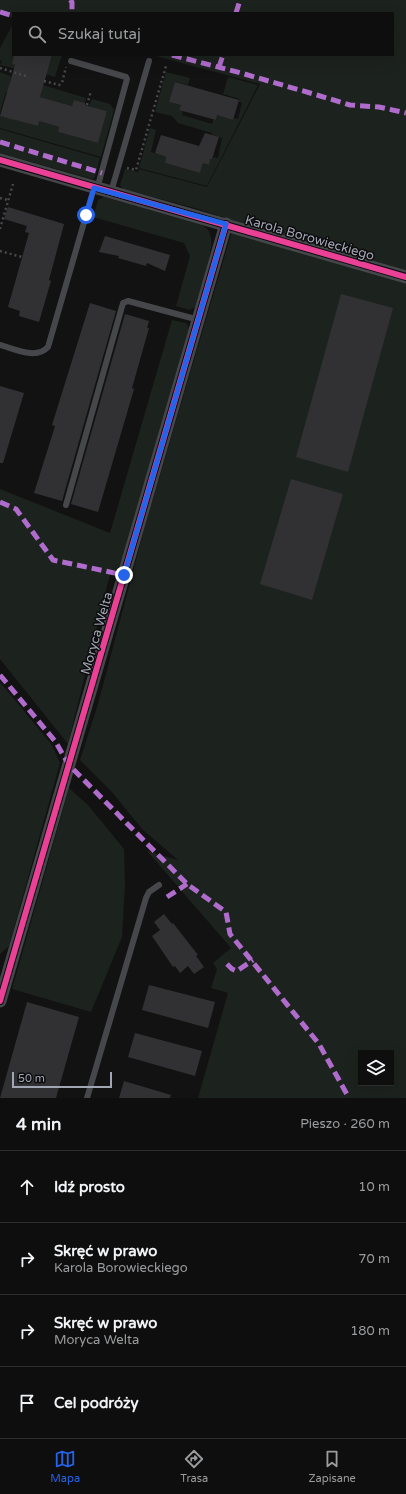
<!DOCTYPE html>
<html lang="pl">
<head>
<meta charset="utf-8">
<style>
	body { margin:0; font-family:"Varela Round",sans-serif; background:#171717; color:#f1f3f6 }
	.controls { position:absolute; right:12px; bottom:12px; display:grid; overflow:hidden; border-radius:0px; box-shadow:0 4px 16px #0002 }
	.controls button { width:36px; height:36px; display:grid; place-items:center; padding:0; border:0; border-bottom:1px solid #2e2e2e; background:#0e0e0e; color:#f1f3f6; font:20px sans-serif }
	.scale { position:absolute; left:12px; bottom:10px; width:100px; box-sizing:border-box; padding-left:4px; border:2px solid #a2a6b4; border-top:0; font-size:11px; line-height:14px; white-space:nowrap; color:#a2a6b4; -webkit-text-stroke:3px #0c0c0e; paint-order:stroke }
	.stop { position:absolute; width:12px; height:12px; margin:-9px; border:3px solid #2563eb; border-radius:50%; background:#fff }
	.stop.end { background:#2563eb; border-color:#fff; box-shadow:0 1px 4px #0008 }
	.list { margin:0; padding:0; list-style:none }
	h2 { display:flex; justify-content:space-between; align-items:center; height:52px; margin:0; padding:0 16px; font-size:17px }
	h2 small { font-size:13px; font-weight:400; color:#9b9c9e }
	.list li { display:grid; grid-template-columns:26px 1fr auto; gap:12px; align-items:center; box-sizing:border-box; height:72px; padding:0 16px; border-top:1px solid #2e2e2e }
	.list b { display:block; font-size:15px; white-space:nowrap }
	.list p { margin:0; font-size:13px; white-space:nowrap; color:#9b9c9e }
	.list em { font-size:13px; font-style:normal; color:#9b9c9e }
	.icon { flex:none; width:22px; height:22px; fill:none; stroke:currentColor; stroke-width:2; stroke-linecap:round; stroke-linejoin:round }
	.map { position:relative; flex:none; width:406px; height:1098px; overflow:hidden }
	.search { position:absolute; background:#0e0e0e; box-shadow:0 4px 16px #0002; left:12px; right:12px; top:12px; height:44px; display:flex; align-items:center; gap:10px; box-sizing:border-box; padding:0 14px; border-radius:0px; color:#9b9c9e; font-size:15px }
	.sheet { height:340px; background:#0e0e0e }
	nav { display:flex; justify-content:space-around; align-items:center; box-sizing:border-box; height:56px; border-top:1px solid #2e2e2e; background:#0e0e0e; font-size:11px; color:#9b9c9e }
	nav a { display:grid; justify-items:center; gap:2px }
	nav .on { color:#2563eb }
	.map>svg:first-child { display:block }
	.green { fill:#1c221d; fill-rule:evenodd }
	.building { fill:#313133 }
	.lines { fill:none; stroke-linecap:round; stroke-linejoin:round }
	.path { stroke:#48484d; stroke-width:2.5; stroke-dasharray:2 3; stroke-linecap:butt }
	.service { stroke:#46474b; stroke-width:6 }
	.minor { stroke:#46474b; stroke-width:13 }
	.quiet { stroke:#b06ccc; stroke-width:5; stroke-dasharray:10 5; stroke-linecap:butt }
	.cycleway-casing { stroke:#0c0c0e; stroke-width:8 }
	.cycleway { stroke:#ea4096; stroke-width:6 }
	.route { stroke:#2563eb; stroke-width:5 }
	.labels { text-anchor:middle; stroke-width:3; stroke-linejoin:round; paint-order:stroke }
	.street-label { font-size:13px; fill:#a2a6b4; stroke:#0c0c0e }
</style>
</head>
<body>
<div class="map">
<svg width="406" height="1098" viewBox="0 0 406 1098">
	<rect width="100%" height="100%" fill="#121212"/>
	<g class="green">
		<path d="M 0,0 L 406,0 L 406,1098 L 198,1098 L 228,993 L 211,988 L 217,969 L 213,963 L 231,948 L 147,851 L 178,860 L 143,830 L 111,791 L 80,760 L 98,704 L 145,526 L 235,221 L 198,209 L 123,189 L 120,185 L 125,169 L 138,172 L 139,169 L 207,187 L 260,84 L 152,55 L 393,55 L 393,13 L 13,13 L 13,18 L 0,14 ZM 361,1053 L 391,1053 L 391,1083 L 361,1083 Z"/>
		<polygon points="13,24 13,55 14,55 12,64 17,66 16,69 0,65 2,61 0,60 0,48"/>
		<polygon points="52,55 62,55 55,77 46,74"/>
		<polygon points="0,72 11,76 8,93 6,92 0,112"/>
		<polygon points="166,72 190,78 188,85 175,82 170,102 181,105 179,110 183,111 182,115 212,124 213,120 216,120 217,115 233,120 234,118 238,119 242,103 239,102 239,99 223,94 228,77 258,85 207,186 139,168 150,128 156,130 151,152 166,157 165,163 200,173 203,163 208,165 210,159 212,159 213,157 218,158 222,138 212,135 212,133 178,123 172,116 155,112"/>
		<polygon points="43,85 86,98 85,103 74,100 72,106 40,97"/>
		<polygon points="92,99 110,104 114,110 101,157 0,128 0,115 37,126 39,121 59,127 58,132 98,143 107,111 89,106"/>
		<polygon points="0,129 100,158 95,177 92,179 0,153"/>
		<path d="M 104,197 L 202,225 C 206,227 209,230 210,234 C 216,248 199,291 195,307 L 190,310 L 176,306 L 190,256 L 184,243 L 93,217 L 98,200 Z"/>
		<polygon points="172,320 186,323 189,328 119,570 111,570 68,744 0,659 0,489 110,533"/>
		<polygon points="0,682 52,745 60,763 9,946 0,954"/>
		<polygon points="69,788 88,805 124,849 125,885 122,937 91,1012 12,989"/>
	</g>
	<g class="building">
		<polygon points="14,55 52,55 40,97 72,106 74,100 85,103 85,105 107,111 98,143 58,132 59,127 39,121 38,126 0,116 15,65 12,64"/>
		<polygon points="175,82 239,100 233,120 217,115 216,120 179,110 181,105 169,102"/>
		<polygon points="205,133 219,137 212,159 210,159 209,165 203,163 200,173 165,163 166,157 155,153 161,135 199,146"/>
		<polygon points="8,207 64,224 49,280 51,281 39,322 19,316 20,311 8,307 29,233 25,232 27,226 4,219"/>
		<polygon points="105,236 170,255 165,271 147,263 146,266 118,258 119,256 99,252"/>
		<polygon points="341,294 393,308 348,472 296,457"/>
		<polygon points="90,303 116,311 62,501 34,493 55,426 52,425"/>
		<polygon points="125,314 149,321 147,328 149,328 132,388 134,389 98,512 71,504"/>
		<polygon points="0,386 24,393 3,463 0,463"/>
		<polygon points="291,479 343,494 312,600 260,584"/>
		<polygon points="164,914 172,924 173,923 198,955 196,956 204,967 194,974 188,966 180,973 175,966 173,967 152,936 160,930 154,922"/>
		<polygon points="149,985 215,1002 208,1028 142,1010"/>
		<polygon points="27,1002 79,1017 56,1098 0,1098"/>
		<polygon points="135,1033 202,1051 195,1076 128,1057"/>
		<polygon points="124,1081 171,1095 170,1098 119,1098"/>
	</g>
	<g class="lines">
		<g class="path">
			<polyline points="0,68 26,76"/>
			<polyline points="44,81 59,85 62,83 66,67"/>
			<polyline points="87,105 91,91"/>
			<polyline points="127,168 136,170 166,66"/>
			<polyline points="0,198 8,200"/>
			<polyline points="0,229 13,184"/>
			<polyline points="0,251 22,257"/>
		</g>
		<g class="service">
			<polyline points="71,61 126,77 127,79 97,189"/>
			<polyline points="111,192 149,61"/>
			<path d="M 0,345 C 15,349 36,360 48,347 L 94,188"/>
			<polyline points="66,505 123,303 128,301 199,320"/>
			<polyline points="87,1098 146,898 149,892 159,885"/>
		</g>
		<g class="minor">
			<polyline points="0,160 406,277"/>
			<polyline points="0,1001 226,224"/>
		</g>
		<g class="quiet">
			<polyline points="70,0 72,2 72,13"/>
			<polyline points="0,12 13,16"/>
			<polyline points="236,13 240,0"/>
			<polyline points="172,55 241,73 317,95 350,105 379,107 406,113"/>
			<polyline points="219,67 223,55"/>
			<polyline points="0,142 102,173"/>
			<polyline points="0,502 16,509 53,560 124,575"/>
			<polyline points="0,675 55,741 69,765 187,884 226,912 230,934 319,1044 349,1098"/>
			<polyline points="167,897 187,884"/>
			<polyline points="227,964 232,969 237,971 253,960"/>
		</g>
		<g class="cycleway-casing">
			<g id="cycleway">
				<polyline points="0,160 406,277"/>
				<polyline points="0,1001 226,224"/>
			</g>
		</g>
		<use href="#cycleway" class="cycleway"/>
	</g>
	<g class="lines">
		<polyline class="route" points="86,215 94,188 226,224 124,575"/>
	</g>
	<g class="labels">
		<g class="street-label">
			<text transform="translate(310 237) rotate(16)" y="5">Karola Borowieckiego</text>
			<text transform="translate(96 633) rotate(-74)" y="5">Moryca Welta</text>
		</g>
	</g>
</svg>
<div class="controls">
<button><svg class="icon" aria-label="layers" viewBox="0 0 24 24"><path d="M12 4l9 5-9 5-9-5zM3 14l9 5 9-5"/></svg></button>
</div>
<div class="scale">50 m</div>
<div class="stop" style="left:86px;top:215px"></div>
<div class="stop end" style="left:124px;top:575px"></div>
<div class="search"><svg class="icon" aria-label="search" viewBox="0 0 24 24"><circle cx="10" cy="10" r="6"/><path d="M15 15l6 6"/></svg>Szukaj tutaj</div>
</div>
<section class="sheet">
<h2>4 min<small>Pieszo · 260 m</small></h2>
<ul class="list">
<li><svg class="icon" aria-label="ahead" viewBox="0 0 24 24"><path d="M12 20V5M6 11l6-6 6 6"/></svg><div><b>Idź prosto</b></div><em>10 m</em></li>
<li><svg class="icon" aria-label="right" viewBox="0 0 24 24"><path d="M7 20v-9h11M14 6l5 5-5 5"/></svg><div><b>Skręć w prawo</b><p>Karola Borowieckiego</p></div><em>70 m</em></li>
<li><svg class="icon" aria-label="right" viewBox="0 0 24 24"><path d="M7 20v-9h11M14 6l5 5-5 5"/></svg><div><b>Skręć w prawo</b><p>Moryca Welta</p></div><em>180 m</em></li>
<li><svg class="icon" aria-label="arrive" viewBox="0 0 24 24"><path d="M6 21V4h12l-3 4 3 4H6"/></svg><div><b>Cel podróży</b></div></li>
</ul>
</section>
<nav>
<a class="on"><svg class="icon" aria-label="map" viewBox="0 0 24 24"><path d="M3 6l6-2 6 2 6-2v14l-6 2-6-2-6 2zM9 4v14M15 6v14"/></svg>Mapa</a>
<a><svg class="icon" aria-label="directions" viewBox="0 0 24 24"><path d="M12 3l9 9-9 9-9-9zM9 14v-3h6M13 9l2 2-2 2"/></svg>Trasa</a>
<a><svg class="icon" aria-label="saved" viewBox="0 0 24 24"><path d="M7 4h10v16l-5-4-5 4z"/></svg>Zapisane</a>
</nav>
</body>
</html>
